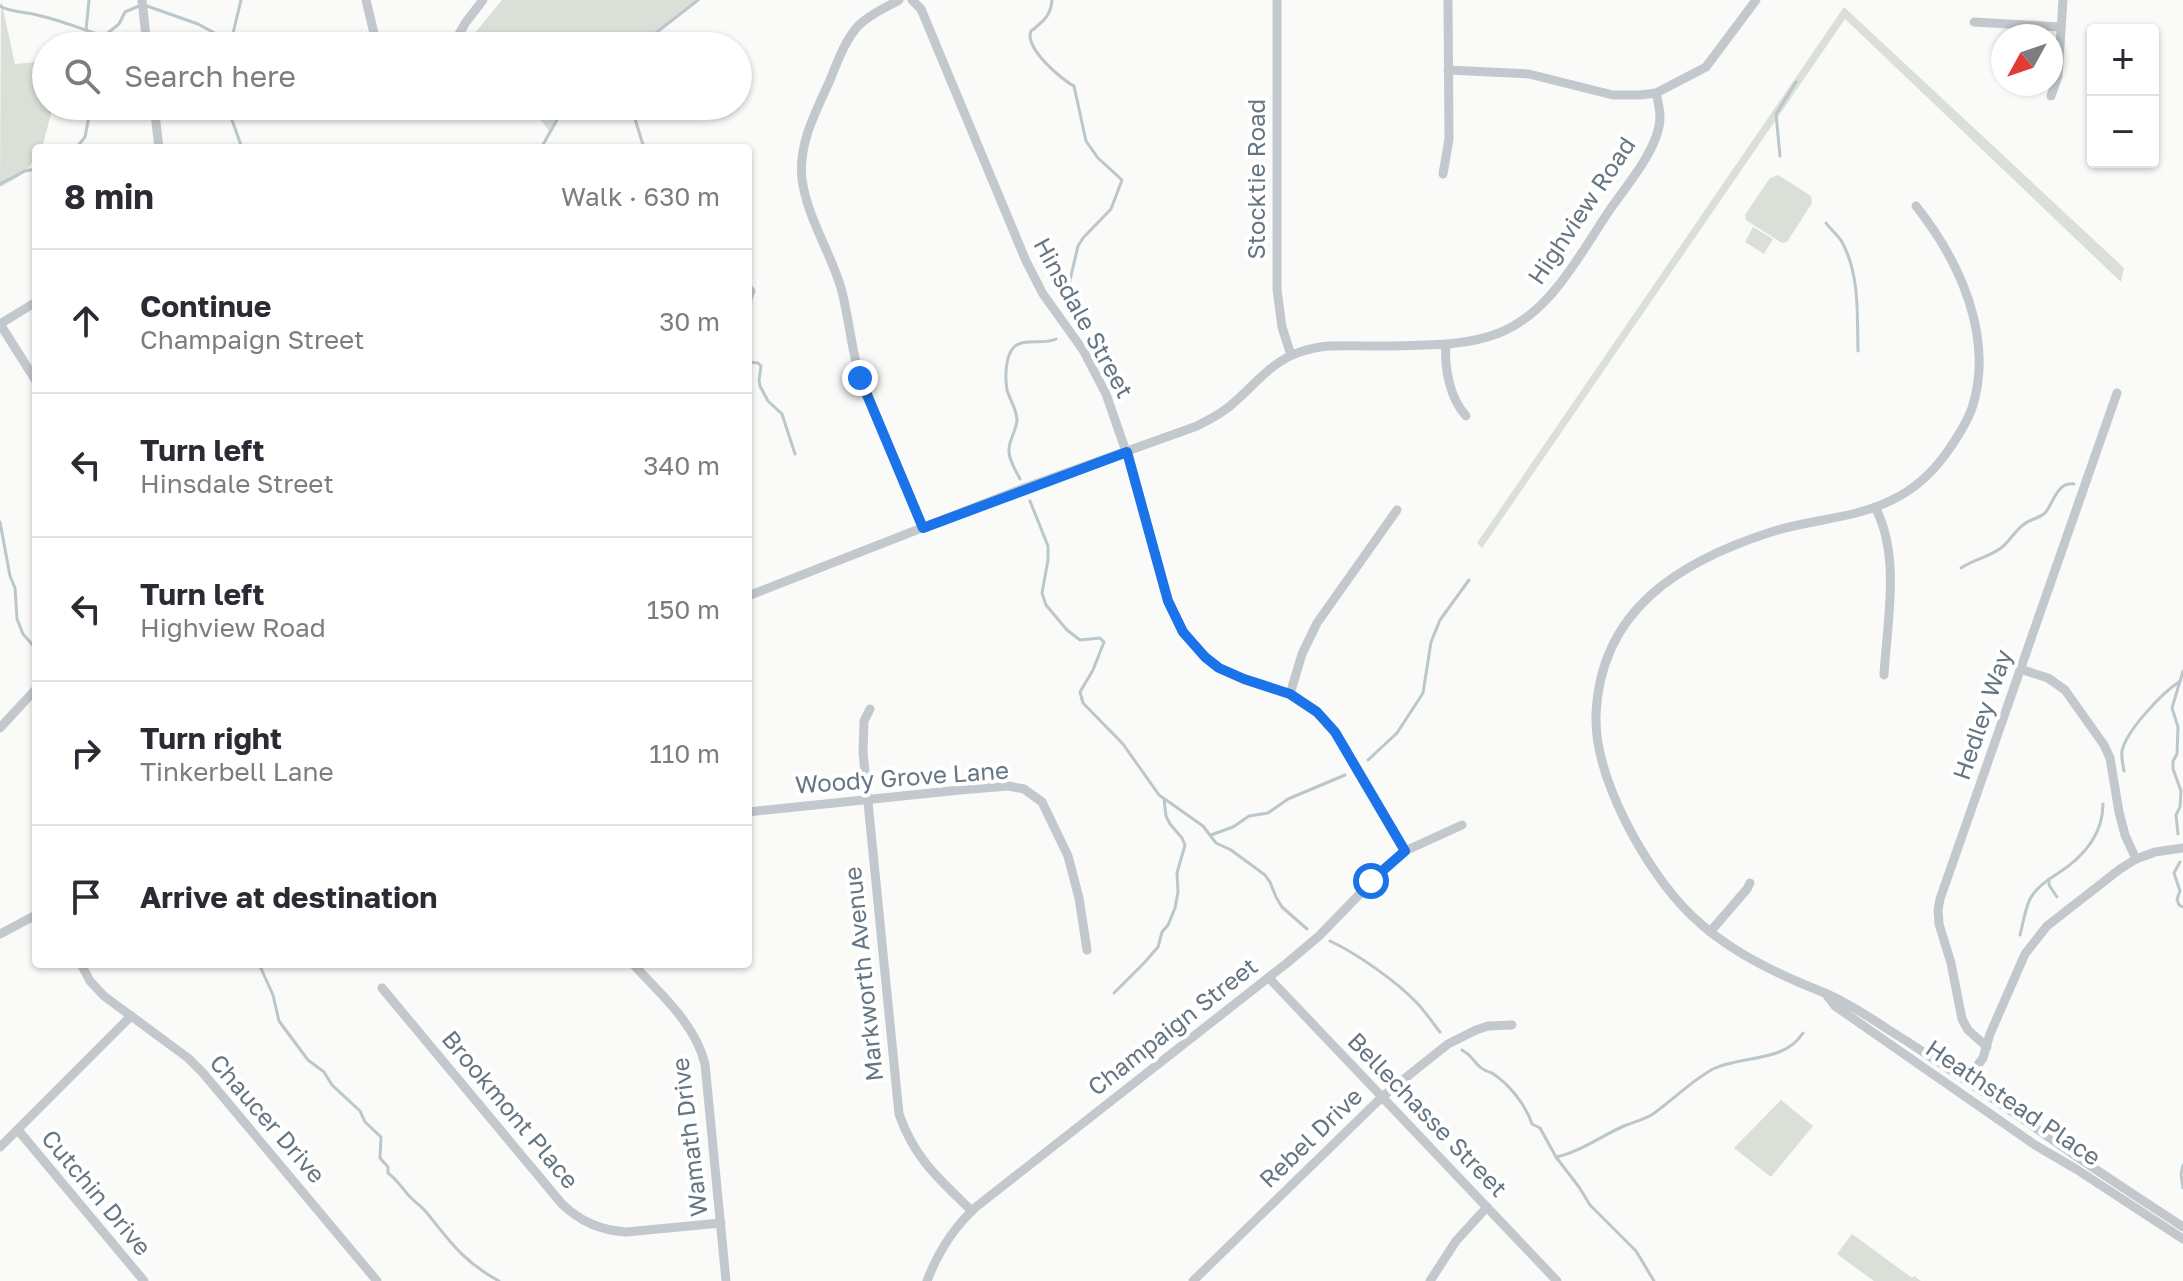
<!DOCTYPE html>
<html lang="en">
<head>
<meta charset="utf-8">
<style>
	body { margin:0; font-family:"Golos Text",sans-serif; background:#f2f2f3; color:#2b2b33 }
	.controls { position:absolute; right:24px; top:24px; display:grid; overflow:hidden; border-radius:8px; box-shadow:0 2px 6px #0004 }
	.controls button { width:72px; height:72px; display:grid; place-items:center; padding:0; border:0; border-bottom:2px solid #e1e1e2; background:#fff; color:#2b2b33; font:40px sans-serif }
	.compass { position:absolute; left:1991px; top:24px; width:72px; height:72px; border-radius:50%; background:#fff; box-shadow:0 2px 6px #0004; rotate:230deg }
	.stop { position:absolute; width:24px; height:24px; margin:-18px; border:6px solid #1a73e8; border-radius:50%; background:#fff }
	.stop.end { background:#1a73e8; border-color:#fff; box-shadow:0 2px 8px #0008 }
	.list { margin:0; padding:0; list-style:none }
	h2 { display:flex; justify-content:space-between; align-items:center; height:104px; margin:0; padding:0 32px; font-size:34px }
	h2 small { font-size:26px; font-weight:400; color:#7c7c81 }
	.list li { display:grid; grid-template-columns:52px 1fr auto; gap:24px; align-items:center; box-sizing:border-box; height:144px; padding:0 32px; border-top:2px solid #e1e1e2 }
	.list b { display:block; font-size:30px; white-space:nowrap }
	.list p { margin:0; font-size:26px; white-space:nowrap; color:#7c7c81 }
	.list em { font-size:26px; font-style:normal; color:#7c7c81 }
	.icon { flex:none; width:44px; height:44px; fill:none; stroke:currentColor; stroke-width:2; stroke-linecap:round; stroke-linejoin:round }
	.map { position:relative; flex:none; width:2183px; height:1281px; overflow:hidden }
	.search { position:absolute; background:#fff; box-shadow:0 2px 6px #0004; left:32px; top:32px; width:720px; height:88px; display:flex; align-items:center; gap:20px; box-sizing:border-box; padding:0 28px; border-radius:44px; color:#7c7c81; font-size:30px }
	.panel { position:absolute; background:#fff; box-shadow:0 2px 6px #0004; left:32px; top:144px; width:720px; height:824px; border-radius:8px }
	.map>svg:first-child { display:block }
	.green { fill:#dadfd7 }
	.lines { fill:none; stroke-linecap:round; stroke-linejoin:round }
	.stream { stroke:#bbc7cb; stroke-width:3 }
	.street { stroke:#c3c8cc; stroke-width:9 }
	.route { stroke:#1a73e8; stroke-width:10 }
	.labels { text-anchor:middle; stroke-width:8; stroke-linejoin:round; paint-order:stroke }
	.street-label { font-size:24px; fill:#657683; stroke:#fff }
</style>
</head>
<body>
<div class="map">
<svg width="2183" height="1281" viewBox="0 0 2183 1281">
	<rect width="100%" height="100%" fill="#fafaf8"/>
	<g class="green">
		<path d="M 1,0 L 15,64 L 46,61 L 46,106 L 51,106 L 51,114 L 42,148 L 36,148 C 36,168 16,179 0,187 Z"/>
		<polygon points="502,0 697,0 642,46 484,46 475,33"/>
		<polygon points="1844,7 2124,268 2121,282 1845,19 1482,548 1477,543"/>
		<polygon points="530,106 570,106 562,112 550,132"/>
		<polygon points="1778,175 1811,196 1812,203 1787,242 1782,243 1746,220 1745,215 1770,178"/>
		<polygon points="1753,227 1773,239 1764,254 1745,242"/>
		<polygon points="1781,1100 1813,1126 1771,1177 1734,1148"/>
		<polygon points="1852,1234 1912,1278 1914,1276 1921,1281 1874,1281 1837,1254"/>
	</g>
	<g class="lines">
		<g class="stream">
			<path d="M 1052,0 C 1051,13 1046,19 1036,27 C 1035,29 1032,30 1031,31 C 1024,48 1062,80 1074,86 L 1086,141 L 1098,158 L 1122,180 L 1111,209 L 1083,238 L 1078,246 L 1070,280 L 1069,304"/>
			<path d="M 0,6 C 12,13 24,11 37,15 C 60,20 81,29 104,36"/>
			<polyline points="147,6 198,24 220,36 229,46"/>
			<polyline points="86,30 89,0"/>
			<polyline points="104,36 119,24 125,12 139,6"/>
			<polyline points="104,36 107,46"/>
			<polyline points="230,46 241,0"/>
			<polyline points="639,46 698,0"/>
			<polyline points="227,106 242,148"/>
			<polyline points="631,106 644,148"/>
			<polyline points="76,148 85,137 91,106"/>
			<polyline points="541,148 565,106"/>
			<polyline points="1780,156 1776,114 1796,82"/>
			<polyline points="0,184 25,171 36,169"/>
			<path d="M 1826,223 C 1831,230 1838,235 1842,242 C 1860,275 1857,315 1858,351"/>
			<polyline points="748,282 754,291 751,299 748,349"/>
			<polyline points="748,362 758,363 761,366 759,381 760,386 768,401 782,414 795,454"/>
			<path d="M 1020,479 C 1016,471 1008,459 1009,450 C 1009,439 1017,430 1017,419 C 1016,408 1010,400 1007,390 C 1005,378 1005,356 1014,347 C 1023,338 1044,345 1056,339"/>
			<polyline points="1030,501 1048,546 1048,560 1042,593 1046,605 1067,630 1080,640 1100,638 1104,642 1093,670 1080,692 1083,703 1123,744 1159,795 1203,826 1216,843 1231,850 1265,875 1270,882 1276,897 1282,907 1307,929"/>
			<polyline points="0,522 10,576 15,588 17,619 23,634 36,649"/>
			<path d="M 1961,568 C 1973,560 1989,557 2001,548 C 2009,542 2015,531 2023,525 C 2030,519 2038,519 2045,513 C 2054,503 2056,482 2074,484"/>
			<polyline points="1368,760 1397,733 1423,693 1431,642 1440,620 1469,580"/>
			<path d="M 2124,771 C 2123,765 2121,757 2122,751 C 2126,731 2162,693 2179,682"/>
			<polyline points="2178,834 2176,815 2180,807 2181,791 2173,769 2173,761 2177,754 2178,727 2172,708 2183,671"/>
			<polyline points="1211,835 1233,827 1249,816 1268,813 1288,799 1345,775"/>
			<polyline points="2180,862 2174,873 2180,891 2177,899 2179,905 2183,907"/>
			<polyline points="2049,879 2049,885 2057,897"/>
			<path d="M 2020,935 C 2023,924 2025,909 2030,899 C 2036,888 2047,880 2057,874 C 2082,858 2103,836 2103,804"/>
			<path d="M 1330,941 C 1356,953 1396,981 1416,1002 C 1425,1011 1432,1022 1440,1032"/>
			<path d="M 259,964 L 273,995 L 279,1021 L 308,1060 L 324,1072 L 332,1085 L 360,1111 L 365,1122 L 381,1137 L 380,1158 L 388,1167 L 388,1173 C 396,1179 399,1184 405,1191 C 411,1200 421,1205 427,1213 C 451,1243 464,1262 499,1281"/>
			<polyline points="1114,993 1144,963 1158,947 1162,932 1168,925 1175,908 1178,892 1177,873 1185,845 1182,838 1170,824 1166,816 1164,799"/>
			<path d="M 1462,1050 C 1473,1056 1472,1060 1480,1067 C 1482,1069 1489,1072 1492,1073 C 1509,1084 1526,1105 1532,1124 L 1540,1128 L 1556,1157 L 1579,1187 L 1590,1205 L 1636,1251 L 1654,1281"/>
			<path d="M 1556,1157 C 1580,1152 1601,1136 1624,1126 C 1633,1122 1644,1120 1653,1114 C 1673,1100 1691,1081 1713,1069 C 1742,1055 1784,1063 1803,1033"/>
			<polyline points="2183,1165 2181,1174 2183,1188"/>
		</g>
		<g class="street">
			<polyline points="142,0 147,46"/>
			<polyline points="366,0 377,46"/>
			<path d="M 899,0 C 885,8 870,14 858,26 C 844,42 838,61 830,80 C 816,112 798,143 802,179 C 807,217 830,251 841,288 C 849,317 851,348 860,378 L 923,528"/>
			<polyline points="912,0 921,9 1026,261 1043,294 1083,350 1106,394 1131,466 1168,601 1183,632 1205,657 1219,668 1244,679 1290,694 1317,712 1335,732 1405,851"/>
			<polyline points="1277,0 1277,290 1282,327 1291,355"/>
			<polyline points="1974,22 2061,27"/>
			<polyline points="452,46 466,22 483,0"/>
			<polyline points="1448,70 1529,74 1613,95 1640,95 1656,93 1706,67 1756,0"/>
			<polyline points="2051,96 2058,76 2063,0"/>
			<polyline points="154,106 159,148"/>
			<polyline points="1443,174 1449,139 1448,0"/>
			<path d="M 1916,206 C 1959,260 1995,337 1972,408 C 1966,425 1955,441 1945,455 C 1931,474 1913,490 1892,500 C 1854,519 1811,519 1771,532 C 1681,561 1600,609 1596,715 C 1594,778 1646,871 1691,915 C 1723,946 1761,966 1803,984 C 1817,990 1832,995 1845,1003 C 1866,1014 1885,1028 1905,1040 C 1957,1074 2009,1109 2060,1145 C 2100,1173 2142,1200 2183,1227"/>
			<polyline points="0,324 36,381"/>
			<polyline points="0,324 36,302"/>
			<path d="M 1446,344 C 1444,369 1450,398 1466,416"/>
			<path d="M 1875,507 C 1901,556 1887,622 1884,675"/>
			<path d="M 748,596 L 1024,488 L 1197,426 C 1212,418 1226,411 1238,399 C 1258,381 1273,361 1300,352 C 1328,342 1356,347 1385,346 C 1422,345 1464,347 1499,333 C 1551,313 1581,252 1611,208 C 1628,184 1659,148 1660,118 C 1660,109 1658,101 1656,93"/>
			<polyline points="2020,669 2048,678 2065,690 2104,745 2110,758 2119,812 2125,835 2136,859"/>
			<polyline points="1290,694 1302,654 1317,623 1397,510"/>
			<path d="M 870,709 L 864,721 L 863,752 L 899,1114 C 914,1158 939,1179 972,1211"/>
			<polyline points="0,728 36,689"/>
			<polyline points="748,812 960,790 1008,786 1024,789 1042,802 1068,856 1079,898 1087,950"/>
			<polyline points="1710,932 1747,889 1750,883"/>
			<polyline points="0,934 36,915"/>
			<polyline points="81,964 90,981 104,996 188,1058 203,1073 377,1281"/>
			<path d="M 633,964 C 660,994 695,1023 705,1064 L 726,1281"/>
			<polyline points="1269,978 1557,1281"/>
			<path d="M 382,988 L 562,1204 C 581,1222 600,1230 626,1232 L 721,1223"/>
			<polyline points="1826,994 1835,1006 2035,1145 2076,1169 2183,1239"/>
			<polyline points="1987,1047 1968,1030 1962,1019 1951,963 1939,924 1938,910 1940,899 2117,393"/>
			<polyline points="1967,1080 1983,1058 1990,1034 2025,954 2047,926 2120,869 2136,859 2155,852 2183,848"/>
			<polyline points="18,1130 144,1281"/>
			<polyline points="0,1147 131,1016"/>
			<path d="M 927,1281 C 938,1252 953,1228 976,1207 L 1287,963 L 1319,936 L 1387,866 L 1405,851 L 1462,825"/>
			<polyline points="1193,1281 1382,1097 1419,1067 1448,1044 1476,1030 1488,1026 1512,1025"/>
			<polyline points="1430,1281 1456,1241 1487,1207"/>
		</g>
	</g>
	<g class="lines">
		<polyline class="route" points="860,378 923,528 1127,452 1168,601 1183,632 1205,657 1219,668 1244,679 1290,694 1317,712 1335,732 1405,851 1371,881"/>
	</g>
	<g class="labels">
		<g class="street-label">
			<text transform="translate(1257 179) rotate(-90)" y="8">Stocktie Road</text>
			<text transform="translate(1582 211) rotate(-56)" y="8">Highview Road</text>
			<text transform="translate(1083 318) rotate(61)" y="8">Hinsdale Street</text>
			<text transform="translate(1983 715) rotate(-71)" y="8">Hedley Way</text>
			<text transform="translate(902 778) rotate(-4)" y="8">Woody Grove Lane</text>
			<text transform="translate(864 974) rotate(-96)" y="8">Markworth Avenue</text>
			<text transform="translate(1173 1027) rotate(-38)" y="8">Champaign Street</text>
			<text transform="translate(2013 1103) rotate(34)" y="8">Heathstead Place</text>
			<text transform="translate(510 1110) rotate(50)" y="8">Brookmont Place</text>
			<text transform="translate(1427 1115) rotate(46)" y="8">Bellechasse Street</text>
			<text transform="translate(267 1119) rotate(49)" y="8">Chaucer Drive</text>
			<text transform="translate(690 1137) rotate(-97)" y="8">Wamath Drive</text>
			<text transform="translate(1311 1138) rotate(-44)" y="8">Rebel Drive</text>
			<text transform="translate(96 1193) rotate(50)" y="8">Cutchin Drive</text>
		</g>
	</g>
</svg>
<div class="controls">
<button>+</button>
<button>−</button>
</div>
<svg class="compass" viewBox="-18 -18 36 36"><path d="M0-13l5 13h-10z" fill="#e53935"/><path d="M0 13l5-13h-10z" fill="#7c7c81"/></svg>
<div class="stop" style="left:1371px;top:881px"></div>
<div class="stop end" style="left:860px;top:378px"></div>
<div class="search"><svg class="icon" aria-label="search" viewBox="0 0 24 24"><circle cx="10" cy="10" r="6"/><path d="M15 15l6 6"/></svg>Search here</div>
<section class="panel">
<h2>8 min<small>Walk · 630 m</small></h2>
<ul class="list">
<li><svg class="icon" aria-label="ahead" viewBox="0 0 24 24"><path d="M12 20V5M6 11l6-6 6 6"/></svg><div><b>Continue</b><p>Champaign Street</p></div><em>30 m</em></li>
<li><svg class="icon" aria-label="left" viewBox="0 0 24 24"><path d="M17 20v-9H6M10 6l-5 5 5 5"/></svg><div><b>Turn left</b><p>Hinsdale Street</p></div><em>340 m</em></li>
<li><svg class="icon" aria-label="left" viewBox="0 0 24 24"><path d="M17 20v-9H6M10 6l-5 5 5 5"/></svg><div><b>Turn left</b><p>Highview Road</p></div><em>150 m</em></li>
<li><svg class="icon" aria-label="right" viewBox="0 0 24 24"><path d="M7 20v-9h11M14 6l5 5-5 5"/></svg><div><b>Turn right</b><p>Tinkerbell Lane</p></div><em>110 m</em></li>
<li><svg class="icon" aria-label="arrive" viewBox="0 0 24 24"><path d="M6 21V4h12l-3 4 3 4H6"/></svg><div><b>Arrive at destination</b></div></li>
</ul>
</section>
</div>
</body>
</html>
